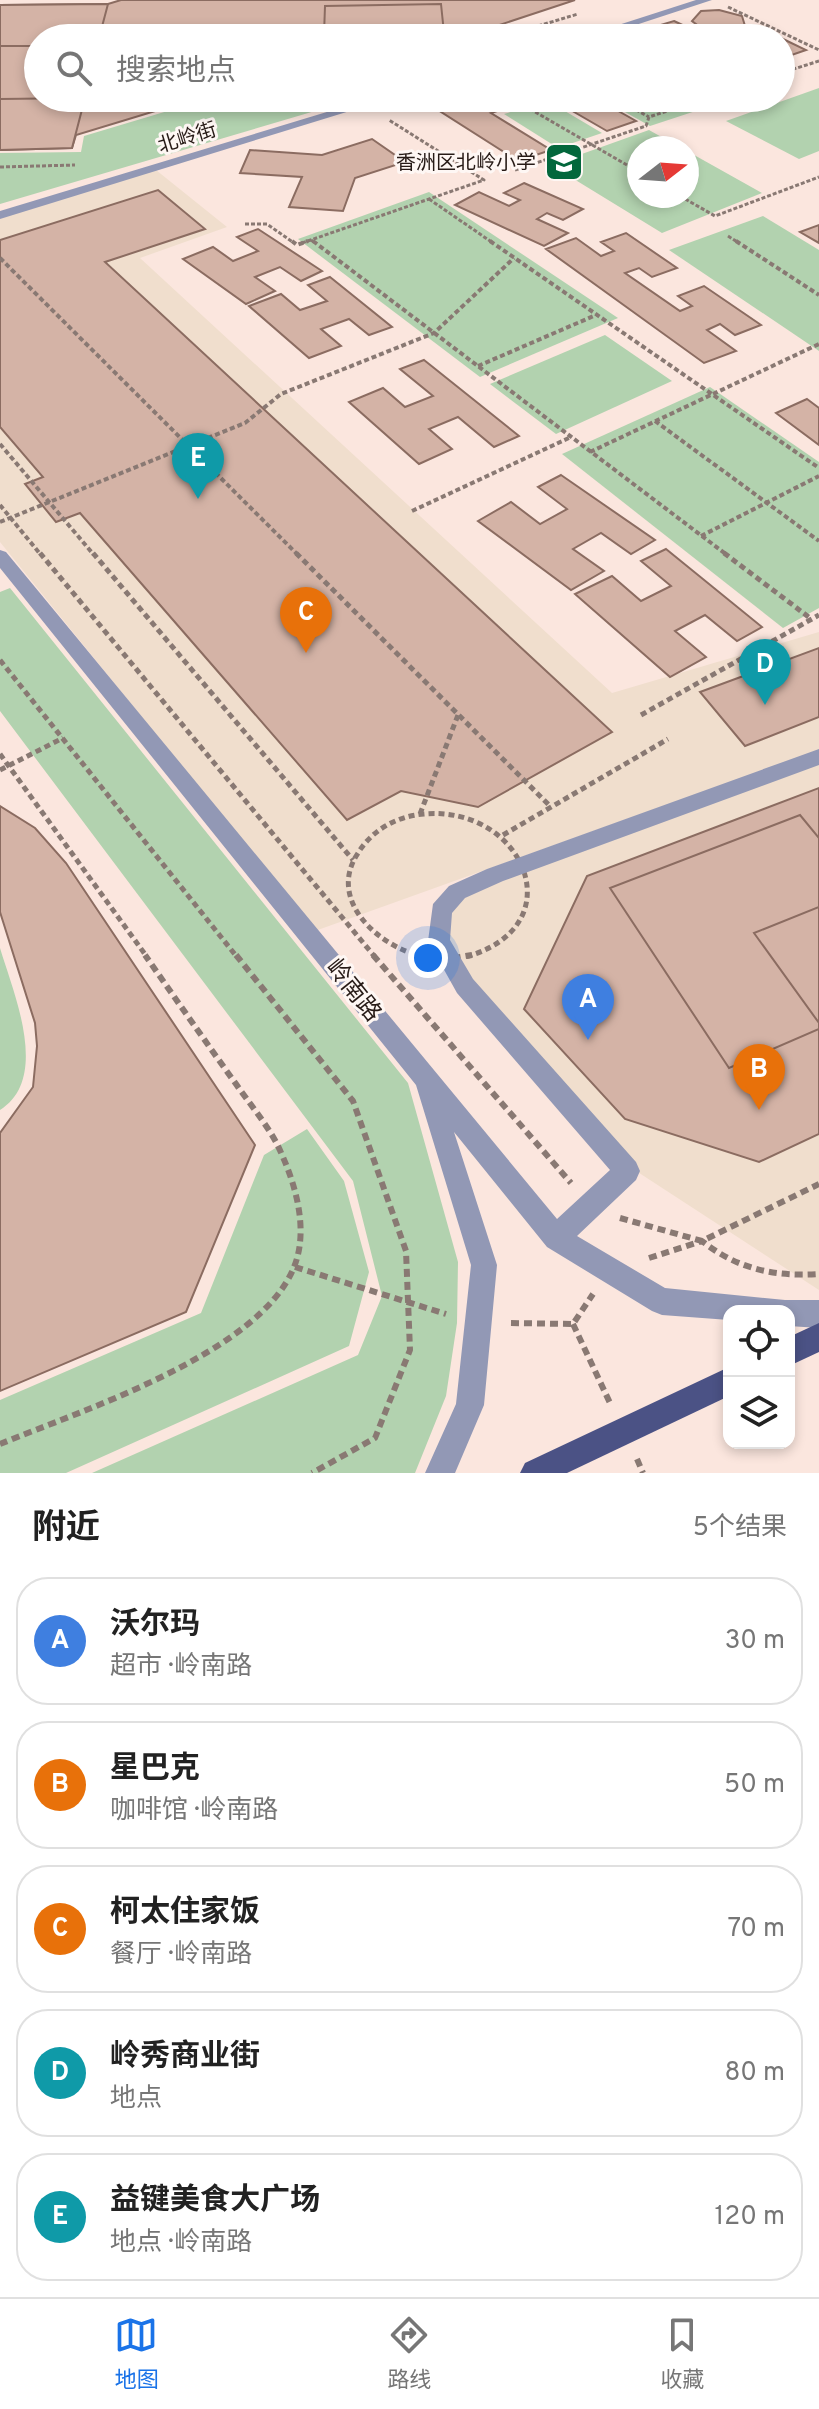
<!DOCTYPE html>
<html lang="zh">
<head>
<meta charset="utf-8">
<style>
	body { margin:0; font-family:Overpass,"Noto Sans SC",sans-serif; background:#f2f2f2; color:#222 }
	.controls { position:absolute; right:24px; bottom:24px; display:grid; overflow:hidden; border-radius:16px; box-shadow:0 4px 12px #0003 }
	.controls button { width:72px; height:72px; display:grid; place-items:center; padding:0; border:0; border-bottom:2px solid #e0e0e0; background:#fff; color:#222; font:40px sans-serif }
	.compass { position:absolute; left:627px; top:136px; width:72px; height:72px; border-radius:50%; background:#fff; box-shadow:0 4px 12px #0003; rotate:73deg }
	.you { position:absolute; left:428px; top:958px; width:28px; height:28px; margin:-20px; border:6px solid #fff; border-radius:50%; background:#1a73e8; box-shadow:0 0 0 12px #1a73e833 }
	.badge { display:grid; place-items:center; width:52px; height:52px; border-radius:50%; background:#1a73e8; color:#fff; font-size:26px; font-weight:700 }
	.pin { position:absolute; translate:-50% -66px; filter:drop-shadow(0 2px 4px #0008) }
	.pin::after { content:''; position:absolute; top:42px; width:28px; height:24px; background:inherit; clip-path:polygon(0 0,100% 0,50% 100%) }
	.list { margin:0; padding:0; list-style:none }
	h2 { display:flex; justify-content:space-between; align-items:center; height:104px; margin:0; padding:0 32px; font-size:34px }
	h2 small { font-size:26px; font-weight:400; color:#767676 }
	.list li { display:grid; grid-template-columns:52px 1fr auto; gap:24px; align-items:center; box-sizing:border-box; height:128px; margin:0 16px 16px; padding:0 16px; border:2px solid #e0e0e0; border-radius:32px }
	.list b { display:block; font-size:30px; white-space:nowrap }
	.list p { margin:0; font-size:26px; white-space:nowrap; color:#767676 }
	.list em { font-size:26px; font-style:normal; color:#767676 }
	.icon { flex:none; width:44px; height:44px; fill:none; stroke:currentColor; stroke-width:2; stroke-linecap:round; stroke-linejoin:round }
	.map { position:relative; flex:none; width:819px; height:1473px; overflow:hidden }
	.search { position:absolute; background:#fff; box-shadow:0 4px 12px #0003; left:24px; right:24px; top:24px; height:88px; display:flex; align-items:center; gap:20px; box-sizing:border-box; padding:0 28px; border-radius:44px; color:#767676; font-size:30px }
	.sheet { height:824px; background:#fff }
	nav { display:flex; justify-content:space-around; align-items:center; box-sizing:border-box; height:112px; border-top:2px solid #e0e0e0; background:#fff; font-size:22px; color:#767676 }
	nav a { display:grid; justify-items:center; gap:4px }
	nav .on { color:#1a73e8 }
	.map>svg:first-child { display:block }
	.commercial { fill:#f0decd }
	.green { fill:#b2d2af }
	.building { fill:#d4b3a6; stroke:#8b6c61; stroke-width:2 }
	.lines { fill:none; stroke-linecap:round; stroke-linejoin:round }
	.path-far3 { stroke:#897973; stroke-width:3; stroke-dasharray:4 2; stroke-linecap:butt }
	.path-far2 { stroke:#897973; stroke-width:4; stroke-dasharray:5 3; stroke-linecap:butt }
	.path-far1 { stroke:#897973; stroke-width:5; stroke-dasharray:6 4; stroke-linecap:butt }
	.path { stroke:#897973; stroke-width:6; stroke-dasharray:8 5; stroke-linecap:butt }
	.minor { fill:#9298b5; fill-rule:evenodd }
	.major { fill:#4b5285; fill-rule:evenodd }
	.labels { text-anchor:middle; stroke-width:6; stroke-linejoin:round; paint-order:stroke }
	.far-street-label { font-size:20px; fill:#271b17; stroke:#fef7f4 }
	.far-poi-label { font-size:20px; fill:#271b17; stroke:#fef7f4; text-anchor:end }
	.street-label { font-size:24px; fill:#271b17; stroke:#fef7f4 }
</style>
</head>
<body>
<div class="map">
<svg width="819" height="1473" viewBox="0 0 819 1473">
	<rect width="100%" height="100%" fill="#fbe6de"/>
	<g class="commercial">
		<polygon points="156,170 227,227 140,258 612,693 819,632 819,750 315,931 0,542 0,217"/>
		<polygon points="819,760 819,1290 630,1167 467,985 442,940 444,911 459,896"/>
	</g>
	<g class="green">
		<polygon points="819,88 819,151 799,159 726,121"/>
		<polygon points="211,98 359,98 0,204 0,153 81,152 84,136"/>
		<polygon points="600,98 711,98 720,103 650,126"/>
		<polygon points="548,101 602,133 558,148 504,114"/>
		<polygon points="649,130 681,148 639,148 639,196 687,196 687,151 762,193 662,233 551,165"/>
		<polygon points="429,192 618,318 480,377 298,239"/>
		<polygon points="763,216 819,250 819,351 669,250"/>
		<polygon points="605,335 672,381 556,434 490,384"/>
		<polygon points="710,387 819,462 819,608 783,628 562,454"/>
		<polygon points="10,588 408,1083 458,1262 457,1323 446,1396 415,1473 92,1473 358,1355 382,1296 353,1181 0,711 0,592"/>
		<path d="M 0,948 C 13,992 51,1078 0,1110 Z"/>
		<polygon points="307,1129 344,1181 369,1272 349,1346 66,1473 0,1473 0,1400 201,1313 264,1155"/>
	</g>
	<g class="building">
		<polygon points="121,0 575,0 475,33 412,34 399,38 38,38 38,98 198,98 76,135 72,148 0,150 0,5 108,4"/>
		<polygon points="108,4 99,38 38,38 38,46 0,46 0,5"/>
		<polygon points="441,4 444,33 324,35 325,6"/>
		<polygon points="719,10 742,16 745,26 716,31 700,27 692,21 701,11"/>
		<polygon points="674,21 708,37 664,38 647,29"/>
		<polygon points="754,26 780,38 717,38"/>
		<polygon points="781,38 806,50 783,58"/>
		<polygon points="85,98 72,148 0,150 0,99"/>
		<polygon points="435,98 538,98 491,113 551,150 518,161 424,101"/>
		<polygon points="550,98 595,98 636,121 607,131"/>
		<polygon points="372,139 405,162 355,178 343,211 289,207 302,177 240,173 250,150 322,155"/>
		<polygon points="524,183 583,209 563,220 547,213 537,219 568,233 544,246 455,205 479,192 509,206 520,200 504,193"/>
		<polygon points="158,190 205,229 105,262 612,732 478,807 401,791 347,820 80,513 56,522 25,484 43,477 0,427 0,240"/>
		<polygon points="819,225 819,243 800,232"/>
		<polygon points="258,229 322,271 301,281 280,267 255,277 275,291 246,304 183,259 213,247 233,261 258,251 237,237"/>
		<polygon points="626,233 677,268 652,277 639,268 625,273 680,311 692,306 678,296 704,286 761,325 735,335 720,324 707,330 736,351 704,363 546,249 576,238 601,256 614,251 601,242"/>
		<polygon points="330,277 392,327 369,335 349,319 321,329 341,346 309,358 249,306 281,294 300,310 327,301 308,285"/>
		<polygon points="424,360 519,436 494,447 458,417 429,429 452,449 419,464 349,402 383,388 405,407 433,396 400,369"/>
		<polygon points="807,399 819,408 819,445 776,413"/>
		<polygon points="561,475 655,540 631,554 601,533 573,549 604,571 571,590 478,521 511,502 540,524 567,509 538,487"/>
		<polygon points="666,549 762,627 737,641 705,615 675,631 706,657 670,677 575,594 612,576 641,601 671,586 641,561"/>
		<polygon points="819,648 819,717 745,746 700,692"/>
		<polygon points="819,788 819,1134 759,1162 625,1119 524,1009 587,876"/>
		<polygon points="0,806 35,828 66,863 255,1145 186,1312 0,1391 0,1133 33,1087 37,1046 35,1023 0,912"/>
		<polygon points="800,815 819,838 819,907 754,933 819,1023 819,1029 729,1068 610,888"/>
	</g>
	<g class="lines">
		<g class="path-far3">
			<polyline points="728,7 819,50"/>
			<polyline points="498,38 578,14"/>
			<polyline points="781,73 819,61"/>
			<polyline points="615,98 649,117"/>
			<polyline points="530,109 639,172"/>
			<polyline points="0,167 75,165"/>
			<polyline points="515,170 646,126 649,117 706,98"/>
			<polyline points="680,196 715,216 819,177"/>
			<polyline points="429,199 493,243"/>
			<polyline points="245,224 267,224 294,243"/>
			<polyline points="728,236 739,243"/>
			<polyline points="311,240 315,243"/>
			<polyline points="302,243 484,180 389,120"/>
		</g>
		<g class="path-far2">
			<polyline points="292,241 297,245 308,241"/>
			<polyline points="313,241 727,555"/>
			<polyline points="490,241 819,468"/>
			<polyline points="736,241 819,295"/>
			<polyline points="0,258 298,555"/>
			<polyline points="478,366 596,315"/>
			<polyline points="655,421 819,541"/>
			<polyline points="0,444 94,555"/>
			<polyline points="590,452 819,344"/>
			<polyline points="0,505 41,555"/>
			<polyline points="412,511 571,437"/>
			<polyline points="0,522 245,423 281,394 434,333 514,258"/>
			<polyline points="701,536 819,476"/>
		</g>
		<g class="path-far1">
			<polyline points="40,553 375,957"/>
			<polyline points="93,553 353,860"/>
			<polyline points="296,553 551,807"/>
			<polyline points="724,553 810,618"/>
			<polyline points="0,660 237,957"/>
			<polyline points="641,715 819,615"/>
			<polyline points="0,754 147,957"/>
			<polyline points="0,770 63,738"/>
			<polyline points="420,814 458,715"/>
			<polyline points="503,835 668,739"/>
			<path d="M 425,957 C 380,948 326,901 358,853 C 372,830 397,816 424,814 C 524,805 576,927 465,957"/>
		</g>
		<g class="path">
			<polyline points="236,955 353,1101 406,1251 410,1350 375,1438 312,1473"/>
			<polyline points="373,955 571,1183"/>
			<polyline points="414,955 448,959 472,955"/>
			<polyline points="620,1218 702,1241 819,1184"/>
			<path d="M 649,1258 L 702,1241 C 737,1269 775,1277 819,1274"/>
			<polyline points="295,1267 446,1314"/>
			<polyline points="511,1323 573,1324 593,1294"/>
			<polyline points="573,1324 610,1403"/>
			<path d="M 0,1444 C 83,1410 260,1353 294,1267 C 310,1228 294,1179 277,1144 C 266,1123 249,1103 236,1084 C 205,1041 175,998 145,955"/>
			<polyline points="637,1459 643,1473"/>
		</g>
		<g class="minor">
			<polygon points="696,0 712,0 596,38 578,38"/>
			<polygon points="373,98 392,98 0,219 0,211"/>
			<polygon points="0,550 6,552 557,1219 610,1170 457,993 428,941 433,904 449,886 487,869 819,749 819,765 503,881 465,898 452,913 450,940 473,979 636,1162 640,1171 636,1180 577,1236 665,1288 785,1300 819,1300 819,1328 789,1326 789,1311 729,1311 729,1320 662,1315 652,1311 547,1247 454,1132 497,1265 484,1405 455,1473 425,1473 456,1404 471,1265 416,1085 0,568"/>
		</g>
		<g class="major">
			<polygon points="819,1323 819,1352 789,1366 789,1337"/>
			<polygon points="729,1367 729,1396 567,1473 520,1473 525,1463"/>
		</g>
	</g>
	<defs>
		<g id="school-square" transform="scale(2)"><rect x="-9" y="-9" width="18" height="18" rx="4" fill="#03673c" stroke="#fef7f4"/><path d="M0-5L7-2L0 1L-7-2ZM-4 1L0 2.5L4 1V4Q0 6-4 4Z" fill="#fff"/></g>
	</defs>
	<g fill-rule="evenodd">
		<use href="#school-square" x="564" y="162"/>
	</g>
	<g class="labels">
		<g class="far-street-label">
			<text transform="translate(187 137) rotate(-17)" y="7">北岭街</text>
		</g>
		<g class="far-poi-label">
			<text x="536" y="169">香洲区北岭小学</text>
		</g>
		<g class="street-label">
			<text transform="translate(354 990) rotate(51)" y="8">岭南路</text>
		</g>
	</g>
</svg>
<div class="controls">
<button><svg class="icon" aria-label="locate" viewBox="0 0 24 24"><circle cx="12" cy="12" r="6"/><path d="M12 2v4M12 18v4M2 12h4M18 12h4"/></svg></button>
<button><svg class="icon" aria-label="layers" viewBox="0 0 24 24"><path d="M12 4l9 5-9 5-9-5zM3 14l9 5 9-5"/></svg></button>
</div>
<svg class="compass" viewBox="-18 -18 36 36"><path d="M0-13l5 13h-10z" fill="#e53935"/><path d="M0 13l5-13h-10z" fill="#767676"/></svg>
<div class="you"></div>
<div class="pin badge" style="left:588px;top:1040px;background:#3f7fe0">A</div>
<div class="pin badge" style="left:759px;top:1110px;background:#e8710a">B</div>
<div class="pin badge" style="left:306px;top:653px;background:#e8710a">C</div>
<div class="pin badge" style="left:765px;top:705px;background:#0f9aa8">D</div>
<div class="pin badge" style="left:198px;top:499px;background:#0f9aa8">E</div>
<div class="search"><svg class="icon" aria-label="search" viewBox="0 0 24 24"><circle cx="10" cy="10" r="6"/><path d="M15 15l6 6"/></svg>搜索地点</div>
</div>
<section class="sheet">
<h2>附近<small>5个结果</small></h2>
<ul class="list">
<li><span class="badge" style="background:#3f7fe0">A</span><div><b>沃尔玛</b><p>超市 · 岭南路</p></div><em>30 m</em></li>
<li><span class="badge" style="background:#e8710a">B</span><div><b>星巴克</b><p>咖啡馆 · 岭南路</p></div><em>50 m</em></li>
<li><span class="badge" style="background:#e8710a">C</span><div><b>柯太住家饭</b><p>餐厅 · 岭南路</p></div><em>70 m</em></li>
<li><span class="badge" style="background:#0f9aa8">D</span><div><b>岭秀商业街</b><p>地点</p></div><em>80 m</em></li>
<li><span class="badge" style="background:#0f9aa8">E</span><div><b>益键美食大广场</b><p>地点 · 岭南路</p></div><em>120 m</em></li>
</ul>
</section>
<nav>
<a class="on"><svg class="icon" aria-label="map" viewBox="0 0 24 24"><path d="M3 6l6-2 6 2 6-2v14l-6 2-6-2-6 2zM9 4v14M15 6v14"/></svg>地图</a>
<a><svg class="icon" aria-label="directions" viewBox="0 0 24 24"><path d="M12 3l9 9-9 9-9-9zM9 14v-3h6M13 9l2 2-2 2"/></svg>路线</a>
<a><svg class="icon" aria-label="saved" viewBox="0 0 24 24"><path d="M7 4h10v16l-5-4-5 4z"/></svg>收藏</a>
</nav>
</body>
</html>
